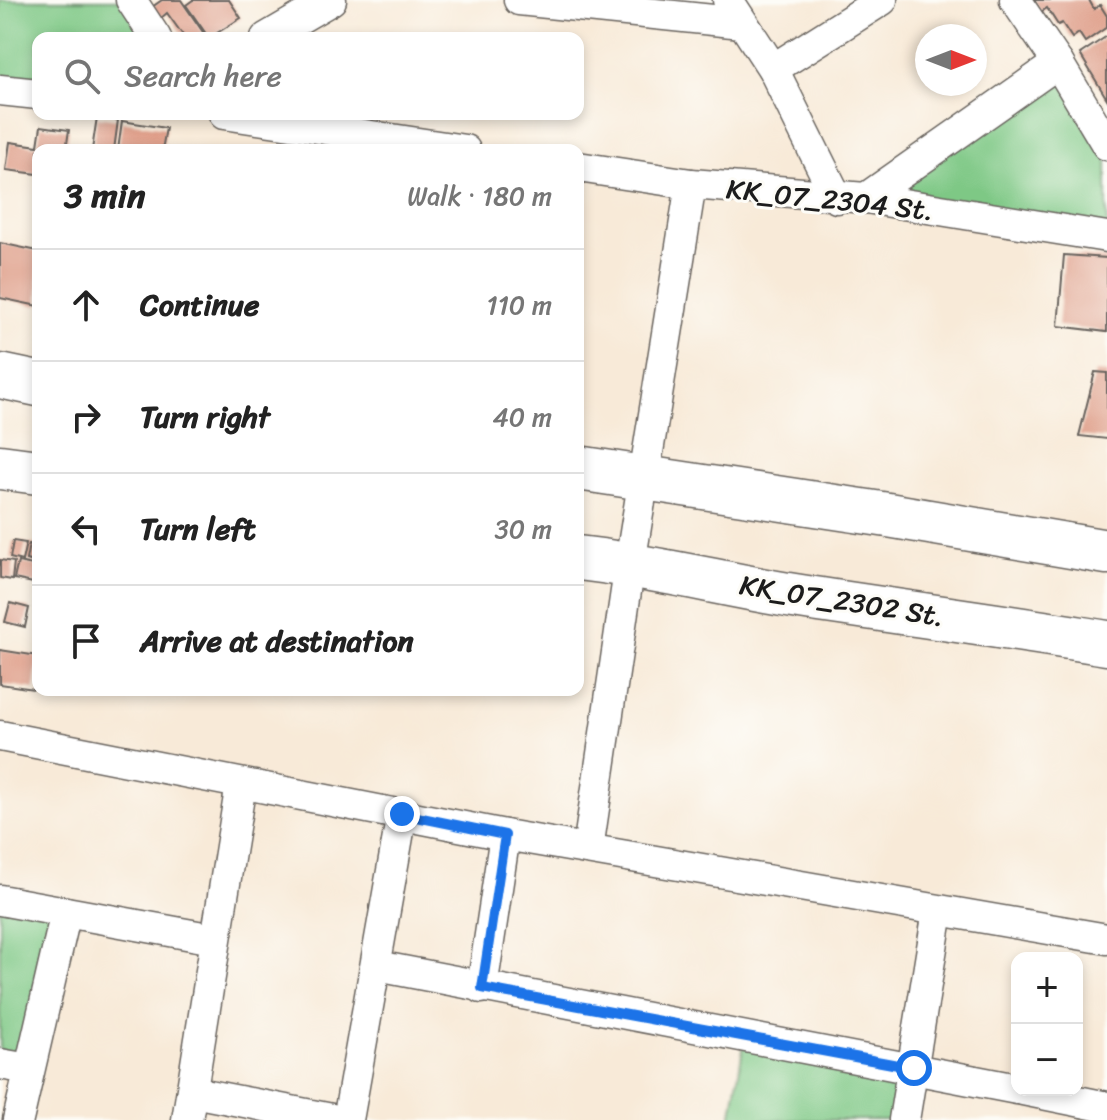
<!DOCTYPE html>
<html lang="en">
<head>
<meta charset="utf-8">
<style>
	body { margin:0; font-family:Sriracha,sans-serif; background:#f6f6f6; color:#222 }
	.controls { position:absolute; right:24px; bottom:24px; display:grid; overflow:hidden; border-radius:16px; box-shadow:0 4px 12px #0003 }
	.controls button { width:72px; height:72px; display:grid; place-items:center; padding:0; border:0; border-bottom:2px solid #e0e0e0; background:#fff; color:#222; font:40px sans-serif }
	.compass { position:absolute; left:915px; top:24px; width:72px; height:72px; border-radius:50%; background:#fff; box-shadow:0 4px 12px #0003; rotate:90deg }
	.stop { position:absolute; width:24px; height:24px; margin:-18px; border:6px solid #1a73e8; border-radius:50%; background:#fff }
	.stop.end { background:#1a73e8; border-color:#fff; box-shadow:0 2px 8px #0008 }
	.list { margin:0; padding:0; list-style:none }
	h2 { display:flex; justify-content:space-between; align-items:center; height:104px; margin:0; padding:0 32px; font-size:34px }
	h2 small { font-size:26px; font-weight:400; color:#767676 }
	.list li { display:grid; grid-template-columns:52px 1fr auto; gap:24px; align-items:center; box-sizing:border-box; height:112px; padding:0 32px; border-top:2px solid #e0e0e0 }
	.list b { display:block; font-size:30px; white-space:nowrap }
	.list em { font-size:26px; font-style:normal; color:#767676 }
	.icon { flex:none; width:44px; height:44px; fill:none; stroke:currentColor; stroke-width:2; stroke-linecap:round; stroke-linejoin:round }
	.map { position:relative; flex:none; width:1107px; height:1120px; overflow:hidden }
	.search { position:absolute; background:#fff; box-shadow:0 4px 12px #0003; left:32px; top:32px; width:552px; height:88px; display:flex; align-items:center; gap:20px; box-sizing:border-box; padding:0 28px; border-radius:16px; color:#767676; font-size:30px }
	.panel { position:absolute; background:#fff; box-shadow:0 4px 12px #0003; left:32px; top:144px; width:552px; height:552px; border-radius:16px }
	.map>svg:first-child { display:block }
	.green { fill:#7ec885; stroke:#4d7250; stroke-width:2 }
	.building { fill:#dd9882 }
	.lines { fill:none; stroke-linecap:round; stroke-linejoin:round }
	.minor-casing { stroke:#69645e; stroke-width:33 }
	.primary-casing { stroke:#69645e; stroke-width:47 }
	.minor { stroke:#fff; stroke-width:30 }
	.primary { stroke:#fff; stroke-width:44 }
	.route { stroke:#1a73e8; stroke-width:10 }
	.labels { text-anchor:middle; stroke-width:6; stroke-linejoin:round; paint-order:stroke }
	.street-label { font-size:28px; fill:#1c1c1c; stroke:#fdfcf7 }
</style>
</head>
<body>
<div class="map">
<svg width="1107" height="1120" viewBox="0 0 1107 1120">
	<rect width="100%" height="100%" fill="#fdfcf7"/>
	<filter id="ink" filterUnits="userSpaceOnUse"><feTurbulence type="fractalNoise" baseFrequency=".0125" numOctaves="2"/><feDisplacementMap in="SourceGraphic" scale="16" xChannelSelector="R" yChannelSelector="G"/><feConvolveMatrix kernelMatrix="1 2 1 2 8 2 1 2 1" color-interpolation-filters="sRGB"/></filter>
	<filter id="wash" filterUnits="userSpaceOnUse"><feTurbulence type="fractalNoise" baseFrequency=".006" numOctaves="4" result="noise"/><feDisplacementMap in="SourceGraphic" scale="32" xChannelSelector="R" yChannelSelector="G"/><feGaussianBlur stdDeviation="1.8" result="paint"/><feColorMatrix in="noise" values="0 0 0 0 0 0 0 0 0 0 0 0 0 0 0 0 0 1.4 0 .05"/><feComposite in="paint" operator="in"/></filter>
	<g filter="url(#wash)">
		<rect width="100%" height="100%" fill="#f8ead8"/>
		<g class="green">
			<polygon points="0,0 131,0 156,38 38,38 38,93 0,89"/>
			<polygon points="1058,63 1107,150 1107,237 866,198"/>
			<polygon points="0,900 66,912 29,1069 0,1064"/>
			<polygon points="745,1036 914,1068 904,1120 731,1120"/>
		</g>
		<g id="blocks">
			<g class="building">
				<polygon points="162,0 181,0 207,38 185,38 167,13 154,24 145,12"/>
				<polygon points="193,0 229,0 241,18 209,38 186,5"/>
				<polygon points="1034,0 1089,0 1094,9 1100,5 1107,16 1107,27 1085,42 1079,33 1072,38 1062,23 1058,25 1047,8 1041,12"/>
				<polygon points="1107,36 1107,99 1080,54"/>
				<polygon points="97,117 118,120 114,150 92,150"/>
				<polygon points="122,121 166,128 162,150 118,150"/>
				<polygon points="41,126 69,130 66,150 38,150 38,174 6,170 10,142 38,146"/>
				<polygon points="0,243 38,251 38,306 0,298"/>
				<polygon points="1064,255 1107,258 1107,332 1058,326"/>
				<polygon points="1095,372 1107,373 1107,439 1079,436"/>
				<polygon points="13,541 26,543 22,561 10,558"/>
				<polygon points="29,544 38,545 38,563 26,560"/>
				<polygon points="0,560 14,562 12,580 0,578"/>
				<polygon points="18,562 38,566 38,584 14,579"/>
				<polygon points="10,603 29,608 25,627 5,622"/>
				<polygon points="0,650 38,656 34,689 0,684"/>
			</g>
		</g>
	</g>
	<g filter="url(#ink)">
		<use href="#blocks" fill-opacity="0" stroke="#69645e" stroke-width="2"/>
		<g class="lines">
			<g class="minor-casing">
				<g id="minor">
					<polyline points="131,0 156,38"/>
					<polyline points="519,0 742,23"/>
					<polyline points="728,0 773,69 837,198"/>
					<polyline points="1015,0 1058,63 1107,145"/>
					<polyline points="266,38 331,0"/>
					<polyline points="773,69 882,0"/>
					<polyline points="0,90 38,94"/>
					<polyline points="224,114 465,150"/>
					<polyline points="578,167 691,184 866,198 1107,237"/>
					<polyline points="866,198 1058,63"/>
					<polyline points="0,736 505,835 1107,939"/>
					<polyline points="588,849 630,564 691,184"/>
					<polyline points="0,900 214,939"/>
					<polyline points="377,966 1017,1089"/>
					<polyline points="482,988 505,835"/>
					<polyline points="0,1064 29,1069"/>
					<polyline points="1023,1090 1107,1107"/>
					<polyline points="193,1092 337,1120"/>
					<polyline points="18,1120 66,912"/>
					<polyline points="187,1120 241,784"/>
					<polyline points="348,1120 402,814"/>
					<polyline points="904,1120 938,911"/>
				</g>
			</g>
			<g class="primary-casing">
				<g id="primary">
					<polyline points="0,376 38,384"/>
					<polyline points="0,467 38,472"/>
					<polyline points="578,468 888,515 1107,552"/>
					<path d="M 578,558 C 651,566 722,584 794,596 C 898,612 1003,626 1107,643"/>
				</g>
			</g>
			<use href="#minor" class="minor"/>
			<use href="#primary" class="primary"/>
		</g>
	</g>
	<g class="lines" filter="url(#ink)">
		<polyline class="route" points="402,814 505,835 482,988 914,1068"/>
	</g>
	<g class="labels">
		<g class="street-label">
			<text transform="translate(830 199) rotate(6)" y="10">KK_07_2304 St.</text>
			<text transform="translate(842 600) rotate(9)" y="10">KK_07_2302 St.</text>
		</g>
	</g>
</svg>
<div class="controls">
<button>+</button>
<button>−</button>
</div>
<svg class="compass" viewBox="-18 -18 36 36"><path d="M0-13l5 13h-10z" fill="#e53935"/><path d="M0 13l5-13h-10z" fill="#767676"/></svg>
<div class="stop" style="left:914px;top:1068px"></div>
<div class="stop end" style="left:402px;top:814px"></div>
<div class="search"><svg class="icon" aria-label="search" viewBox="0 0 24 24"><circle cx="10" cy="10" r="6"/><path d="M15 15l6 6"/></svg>Search here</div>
<section class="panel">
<h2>3 min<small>Walk · 180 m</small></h2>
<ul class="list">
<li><svg class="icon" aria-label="ahead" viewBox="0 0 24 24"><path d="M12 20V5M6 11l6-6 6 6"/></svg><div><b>Continue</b></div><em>110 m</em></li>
<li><svg class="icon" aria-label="right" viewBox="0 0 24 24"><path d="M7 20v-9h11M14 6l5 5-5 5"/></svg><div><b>Turn right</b></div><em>40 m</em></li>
<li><svg class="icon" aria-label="left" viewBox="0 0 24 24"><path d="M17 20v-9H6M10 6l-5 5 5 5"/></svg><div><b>Turn left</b></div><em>30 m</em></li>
<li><svg class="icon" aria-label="arrive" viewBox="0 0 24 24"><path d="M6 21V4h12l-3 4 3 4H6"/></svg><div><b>Arrive at destination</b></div></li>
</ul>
</section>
</div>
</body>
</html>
